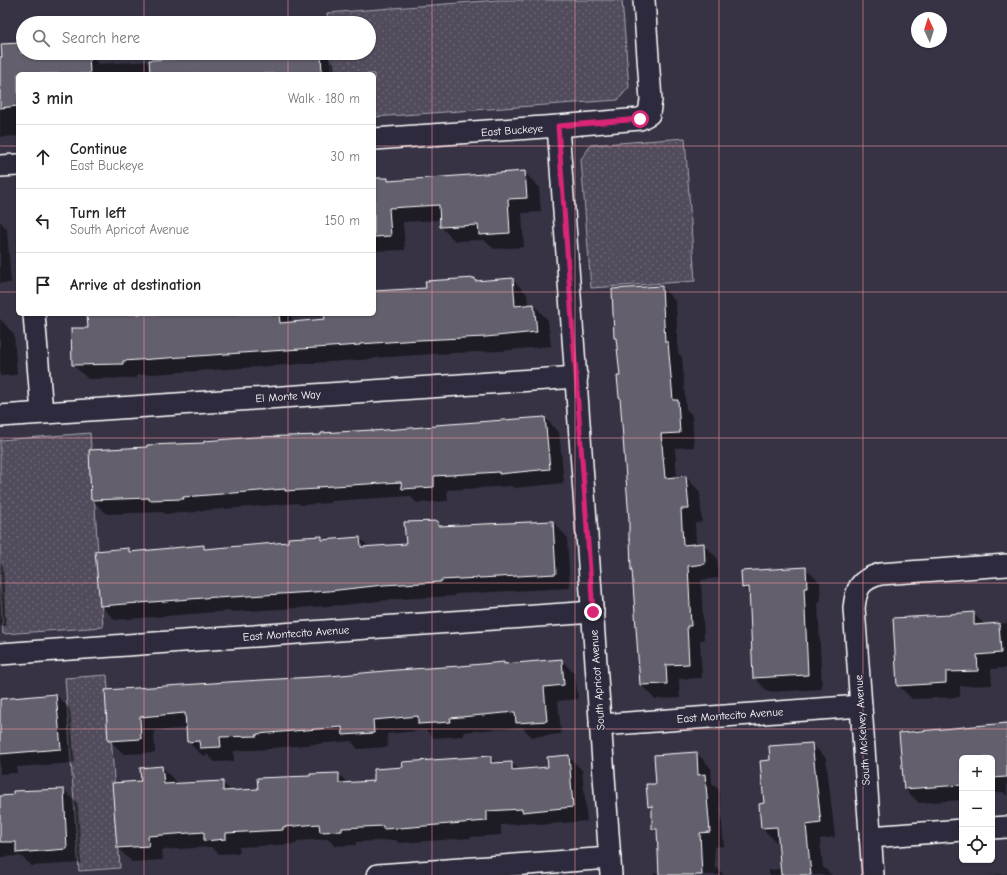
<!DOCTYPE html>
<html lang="en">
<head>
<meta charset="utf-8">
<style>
	body { margin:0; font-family:"Comic Neue",sans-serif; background:#f2f2f2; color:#222 }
	.controls { position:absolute; right:12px; bottom:12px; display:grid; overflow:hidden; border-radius:6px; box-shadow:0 1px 3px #0004 }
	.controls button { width:36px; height:36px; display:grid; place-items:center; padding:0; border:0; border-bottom:1px solid #e0e0e0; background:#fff; color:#222; font:20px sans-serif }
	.compass { position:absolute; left:911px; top:12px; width:36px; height:36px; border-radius:50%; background:#fff; box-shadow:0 1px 3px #0004; rotate:356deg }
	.stop { position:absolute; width:12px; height:12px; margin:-9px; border:3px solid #db2777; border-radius:50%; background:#fff }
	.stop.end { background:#db2777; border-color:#fff; box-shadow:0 1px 4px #0008 }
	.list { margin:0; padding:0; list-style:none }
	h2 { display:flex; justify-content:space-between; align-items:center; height:52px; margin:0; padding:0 16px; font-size:17px }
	h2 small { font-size:13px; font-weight:400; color:#767676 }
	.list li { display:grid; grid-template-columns:26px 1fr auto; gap:12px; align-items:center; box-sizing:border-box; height:64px; padding:0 16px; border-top:1px solid #e0e0e0 }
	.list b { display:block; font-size:15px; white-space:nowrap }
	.list p { margin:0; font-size:13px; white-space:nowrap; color:#767676 }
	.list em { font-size:13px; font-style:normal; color:#767676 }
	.icon { flex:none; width:22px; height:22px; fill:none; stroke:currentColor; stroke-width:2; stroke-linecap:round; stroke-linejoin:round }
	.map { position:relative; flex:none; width:1007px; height:875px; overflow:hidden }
	.search { position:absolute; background:#fff; box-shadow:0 1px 3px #0004; left:16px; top:16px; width:360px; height:44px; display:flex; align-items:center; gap:10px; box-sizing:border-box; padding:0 14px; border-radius:22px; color:#767676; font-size:15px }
	.panel { position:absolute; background:#fff; box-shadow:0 1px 3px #0004; left:16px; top:72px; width:360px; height:244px; border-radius:6px }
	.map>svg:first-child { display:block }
	.grass { fill:url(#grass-dots); stroke:#a8a6ae }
	.shadow { fill:#0007 }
	.building { fill:#635f6d; stroke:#fff }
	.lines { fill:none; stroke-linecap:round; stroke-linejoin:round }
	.street-casing { stroke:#fff; stroke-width:24 }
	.street { stroke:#2f2a3d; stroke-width:21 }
	.route { stroke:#db2777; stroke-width:5 }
	.grid { fill:none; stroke:#ff9aa2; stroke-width:1; stroke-opacity:0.55 }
	.labels { text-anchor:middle; stroke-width:3; stroke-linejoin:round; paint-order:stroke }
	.street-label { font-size:11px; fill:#fff; stroke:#2f2a3d }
</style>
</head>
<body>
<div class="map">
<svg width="1007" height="875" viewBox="0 0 1007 875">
	<defs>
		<pattern id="grass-dots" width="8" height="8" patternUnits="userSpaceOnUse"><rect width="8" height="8" fill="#514c5c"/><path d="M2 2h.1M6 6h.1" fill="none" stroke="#6b6774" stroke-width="1.8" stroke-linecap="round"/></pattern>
	</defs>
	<rect width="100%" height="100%" fill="#373345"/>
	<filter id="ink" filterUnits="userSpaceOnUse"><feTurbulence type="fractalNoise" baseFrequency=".025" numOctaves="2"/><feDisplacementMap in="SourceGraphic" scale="8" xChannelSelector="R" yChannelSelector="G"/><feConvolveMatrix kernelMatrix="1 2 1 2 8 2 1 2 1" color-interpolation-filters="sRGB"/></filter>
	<g filter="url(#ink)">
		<g class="grass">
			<polygon points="498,0 622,0 629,87 618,100 374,117 374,74 331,74 330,53 369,53 369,23 328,23 327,13"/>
			<polygon points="685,138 695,281 591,288 581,159 591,145"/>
			<polygon points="90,433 103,627 3,634 0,584 0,440"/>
			<polygon points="107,675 120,868 79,871 65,678"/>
		</g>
		<g class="shadow">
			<polygon points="20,44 23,47 23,53 59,53 61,55 89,54 98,64 212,58 211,53 325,53 334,62 335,74 18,74 18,136 0,137 0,57 3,56"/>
			<polygon points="524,172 539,187 541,212 522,213 524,247 494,249 484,240 455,241 441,227 440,220 403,222 405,250 374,251 374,182"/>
			<polygon points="0,221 7,229 11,283 0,283"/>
			<polygon points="474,279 477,282 512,279 527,294 528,306 534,305 548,320 551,346 501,351 433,354 374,358 374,359 137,375 137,378 88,379 73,365 72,329 89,329 102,314 291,314 292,323 326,320 325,314 374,314 374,291 427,289"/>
			<polygon points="662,287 676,302 678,353 682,357 686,409 692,415 694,447 675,448 677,478 686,477 700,492 702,522 695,523 696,545 703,544 717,558 719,578 701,580 704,640 700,640 702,678 679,679 680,698 655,699 641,685 621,377 617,340 615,338 613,290"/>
			<polygon points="0,319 14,334 17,375 0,376"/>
			<polygon points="545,418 559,432 564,483 514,488 512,486 447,490 448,501 417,503 410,496 331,501 331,503 300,505 298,503 197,511 197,512 165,514 162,512 107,514 92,500 205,443 322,436"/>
			<polygon points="437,522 443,527 553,522 567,537 570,588 455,594 455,596 398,599 344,605 231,612 230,611 115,620 101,606 128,549 131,553 204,546 207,550 289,543 322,538 325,541 360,538 369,547 407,545"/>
			<polygon points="0,552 1,564 3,566 6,626 0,626"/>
			<polygon points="805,568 820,582 821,602 818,602 822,689 768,692 754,677 751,596 743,588"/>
			<polygon points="973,613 985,625 1007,623 1007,668 991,669 992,685 960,686 960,697 912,699 898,685 951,616"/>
			<polygon points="561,660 575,674 578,699 558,701 561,734 532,737 522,727 464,732 464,736 434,738 426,730 387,734 388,747 358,749 351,741 271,748 271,749 234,751 234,761 215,762 208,755 203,756 188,742 187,728 154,731 155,753 124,754 109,740 107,691 330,677"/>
			<polygon points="56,695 70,709 75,763 17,767 17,773 0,774 0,700"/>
			<polygon points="1007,724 1007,796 1003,792 992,793 992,758 962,758 962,800 919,803 905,789 900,734"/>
			<polygon points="812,744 826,758 835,837 820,839 823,867 832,875 769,875 769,870 782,869 779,842 776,842 762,828 760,805 765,804 771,761"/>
			<polygon points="697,753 711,768 712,783 719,790 724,846 714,847 715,868 717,868 724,875 654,875 654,873 660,873 658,833 653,829 653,810 649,806 657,785"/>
			<polygon points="568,756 582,770 587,821 538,825 535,823 501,825 501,835 471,837 471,838 399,843 395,840 356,842 356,845 335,846 328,839 297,841 297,844 239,847 240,853 219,854 211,847 162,850 163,860 132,862 118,848 142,782 162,767 176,782 176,784 222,782 232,792 259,790 311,777 338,774 348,783 375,782 404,768 491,757 497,764 512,763 519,770 549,768"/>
			<polygon points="64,790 78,804 81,863 32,866 21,856 0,857 0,797"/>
			<polygon points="1007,874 1007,875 979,875"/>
		</g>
		<g class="building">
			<polygon points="20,43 21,53 57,53 57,54 89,53 90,74 18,74 18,106 0,108 0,57 2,57 1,44"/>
			<polygon points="210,53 321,53 322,74 150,74 149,60 211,57"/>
			<polygon points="525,171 527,198 508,199 510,233 479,235 478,225 440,227 439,205 389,208 391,236 374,237 374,178 388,178 388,181"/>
			<polygon points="475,278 475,281 513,278 515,306 534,304 537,332 486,337 418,340 360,344 360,345 123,361 123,364 72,365 71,328 88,328 87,314 279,314 280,323 325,319 324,314 374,314 374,291 426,288 425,281"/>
			<polygon points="662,286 665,342 668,342 673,400 678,400 680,433 661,434 665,478 686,476 689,509 681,509 683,545 704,543 705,564 688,566 691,626 687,626 689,664 666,665 667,684 640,685 632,570 631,570 630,539 629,539 629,519 620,397 619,397 617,376 620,376 616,338 614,338 612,289"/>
			<polygon points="545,417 550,469 499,474 499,472 434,476 434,487 402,489 401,482 317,487 318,489 285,491 285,489 183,497 184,499 149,500 149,498 91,500 89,450 147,447 147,445 204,443 204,441 255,437 321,435 321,433 372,430 372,431 436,426 436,425"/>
			<polygon points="438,521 438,526 553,521 556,574 441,580 441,582 383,585 329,591 216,598 216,597 100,606 95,551 129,548 129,552 204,545 204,549 288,542 288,538 322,536 322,540 360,537 361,547 406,544 404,522"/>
			<polygon points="806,567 807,588 804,588 808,675 753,678 749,587 742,588 741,571"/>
			<polygon points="974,612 974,625 999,623 1001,653 977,655 978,671 946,672 946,683 897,686 893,618 950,615 950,614"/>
			<polygon points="562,659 564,685 544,687 547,721 516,723 515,712 450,718 451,722 418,724 418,716 373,720 374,733 343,735 342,727 257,734 257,736 220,737 221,747 200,748 199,741 187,742 185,713 140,717 141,739 108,741 105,690 228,682 330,676 396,670 460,666 504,662 504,664"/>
			<polygon points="56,694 61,749 0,754 0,699"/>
			<polygon points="1007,723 1007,777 992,778 992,758 962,758 962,785 904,789 899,733"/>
			<polygon points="812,743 821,823 806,825 811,875 781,875 777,827 761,828 759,804 764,803 760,761 770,760 769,746"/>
			<polygon points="697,752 698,775 705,774 710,832 700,833 702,875 659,875 657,829 652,829 652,806 648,807 646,784 656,784 654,755"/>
			<polygon points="569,755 573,807 522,812 522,809 487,811 487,821 400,828 383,829 383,826 342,828 342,831 320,832 319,824 283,827 283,830 226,833 226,839 204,841 204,832 148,836 149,846 117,848 112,783 141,781 140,768 162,766 164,784 223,781 223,791 258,789 257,778 310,776 310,774 339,773 339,783 374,781 374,769 403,767 402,762 491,756 491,763 512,762 512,770 548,767 547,757"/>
			<polygon points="64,789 67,849 16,853 16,842 0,842 0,796 13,795 13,791"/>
		</g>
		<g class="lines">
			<g class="street-casing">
				<g id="street">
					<polyline points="558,126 611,875"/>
					<polyline points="374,139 558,126 640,119 649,114 651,100 644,0"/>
					<polyline points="0,166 18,165"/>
					<polyline points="34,314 42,413"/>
					<polyline points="0,416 577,377"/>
					<polyline points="0,654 593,612"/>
					<polyline points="600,725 861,706"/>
					<polyline points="992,828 1007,827"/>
					<polyline points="870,837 962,830"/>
					<polyline points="378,875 610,858"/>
					<path d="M 873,875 L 854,608 C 856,588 860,580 880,574 L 1007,565"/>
				</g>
			</g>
			<use href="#street" class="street"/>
		</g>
	</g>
	<g class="lines" filter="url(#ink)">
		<polyline class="route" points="593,612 558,126 640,119"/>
	</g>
	<path class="grid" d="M 144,0 L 144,23M 288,0 L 288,23M 432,0 L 432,875M 575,0 L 575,875M 719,0 L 719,875M 863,0 L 863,875M 144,53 L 144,74M 288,53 L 288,74M 0,146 L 18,146M 374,146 L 1007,146M 0,292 L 18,292M 374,292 L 1007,292M 144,314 L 144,875M 288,314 L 288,875M 0,438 L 1007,438M 0,583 L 1007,583M 0,729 L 1007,729"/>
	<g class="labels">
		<g class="street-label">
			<text transform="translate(512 130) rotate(-4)" y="4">East Buckeye</text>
			<text transform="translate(288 396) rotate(-4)" y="4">El Monte Way</text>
			<text transform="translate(296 633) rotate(-4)" y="4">East Montecito Avenue</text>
			<text transform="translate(597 680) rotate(-94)" y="4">South Apricot Avenue</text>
			<text transform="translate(730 715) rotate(-4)" y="4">East Montecito Avenue</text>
			<text transform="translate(862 730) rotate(-94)" y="4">South McKelvey Avenue</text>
		</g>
	</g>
</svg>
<div class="controls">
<button>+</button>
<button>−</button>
<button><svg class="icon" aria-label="locate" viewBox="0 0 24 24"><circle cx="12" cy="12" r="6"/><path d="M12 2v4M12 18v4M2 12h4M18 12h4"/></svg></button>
</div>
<svg class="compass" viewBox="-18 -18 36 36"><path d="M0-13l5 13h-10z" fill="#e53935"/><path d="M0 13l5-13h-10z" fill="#767676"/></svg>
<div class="stop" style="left:640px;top:119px"></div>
<div class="stop end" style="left:593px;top:612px"></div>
<div class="search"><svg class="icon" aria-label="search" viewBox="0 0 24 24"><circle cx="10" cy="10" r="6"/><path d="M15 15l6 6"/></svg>Search here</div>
<section class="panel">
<h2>3 min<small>Walk · 180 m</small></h2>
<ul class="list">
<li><svg class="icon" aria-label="ahead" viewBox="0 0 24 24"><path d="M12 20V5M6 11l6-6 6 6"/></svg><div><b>Continue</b><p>East Buckeye</p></div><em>30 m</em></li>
<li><svg class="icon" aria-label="left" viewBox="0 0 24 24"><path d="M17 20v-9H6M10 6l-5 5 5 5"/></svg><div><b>Turn left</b><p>South Apricot Avenue</p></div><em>150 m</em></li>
<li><svg class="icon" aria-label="arrive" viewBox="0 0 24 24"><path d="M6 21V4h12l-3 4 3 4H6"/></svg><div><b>Arrive at destination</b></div></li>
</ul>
</section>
</div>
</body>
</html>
